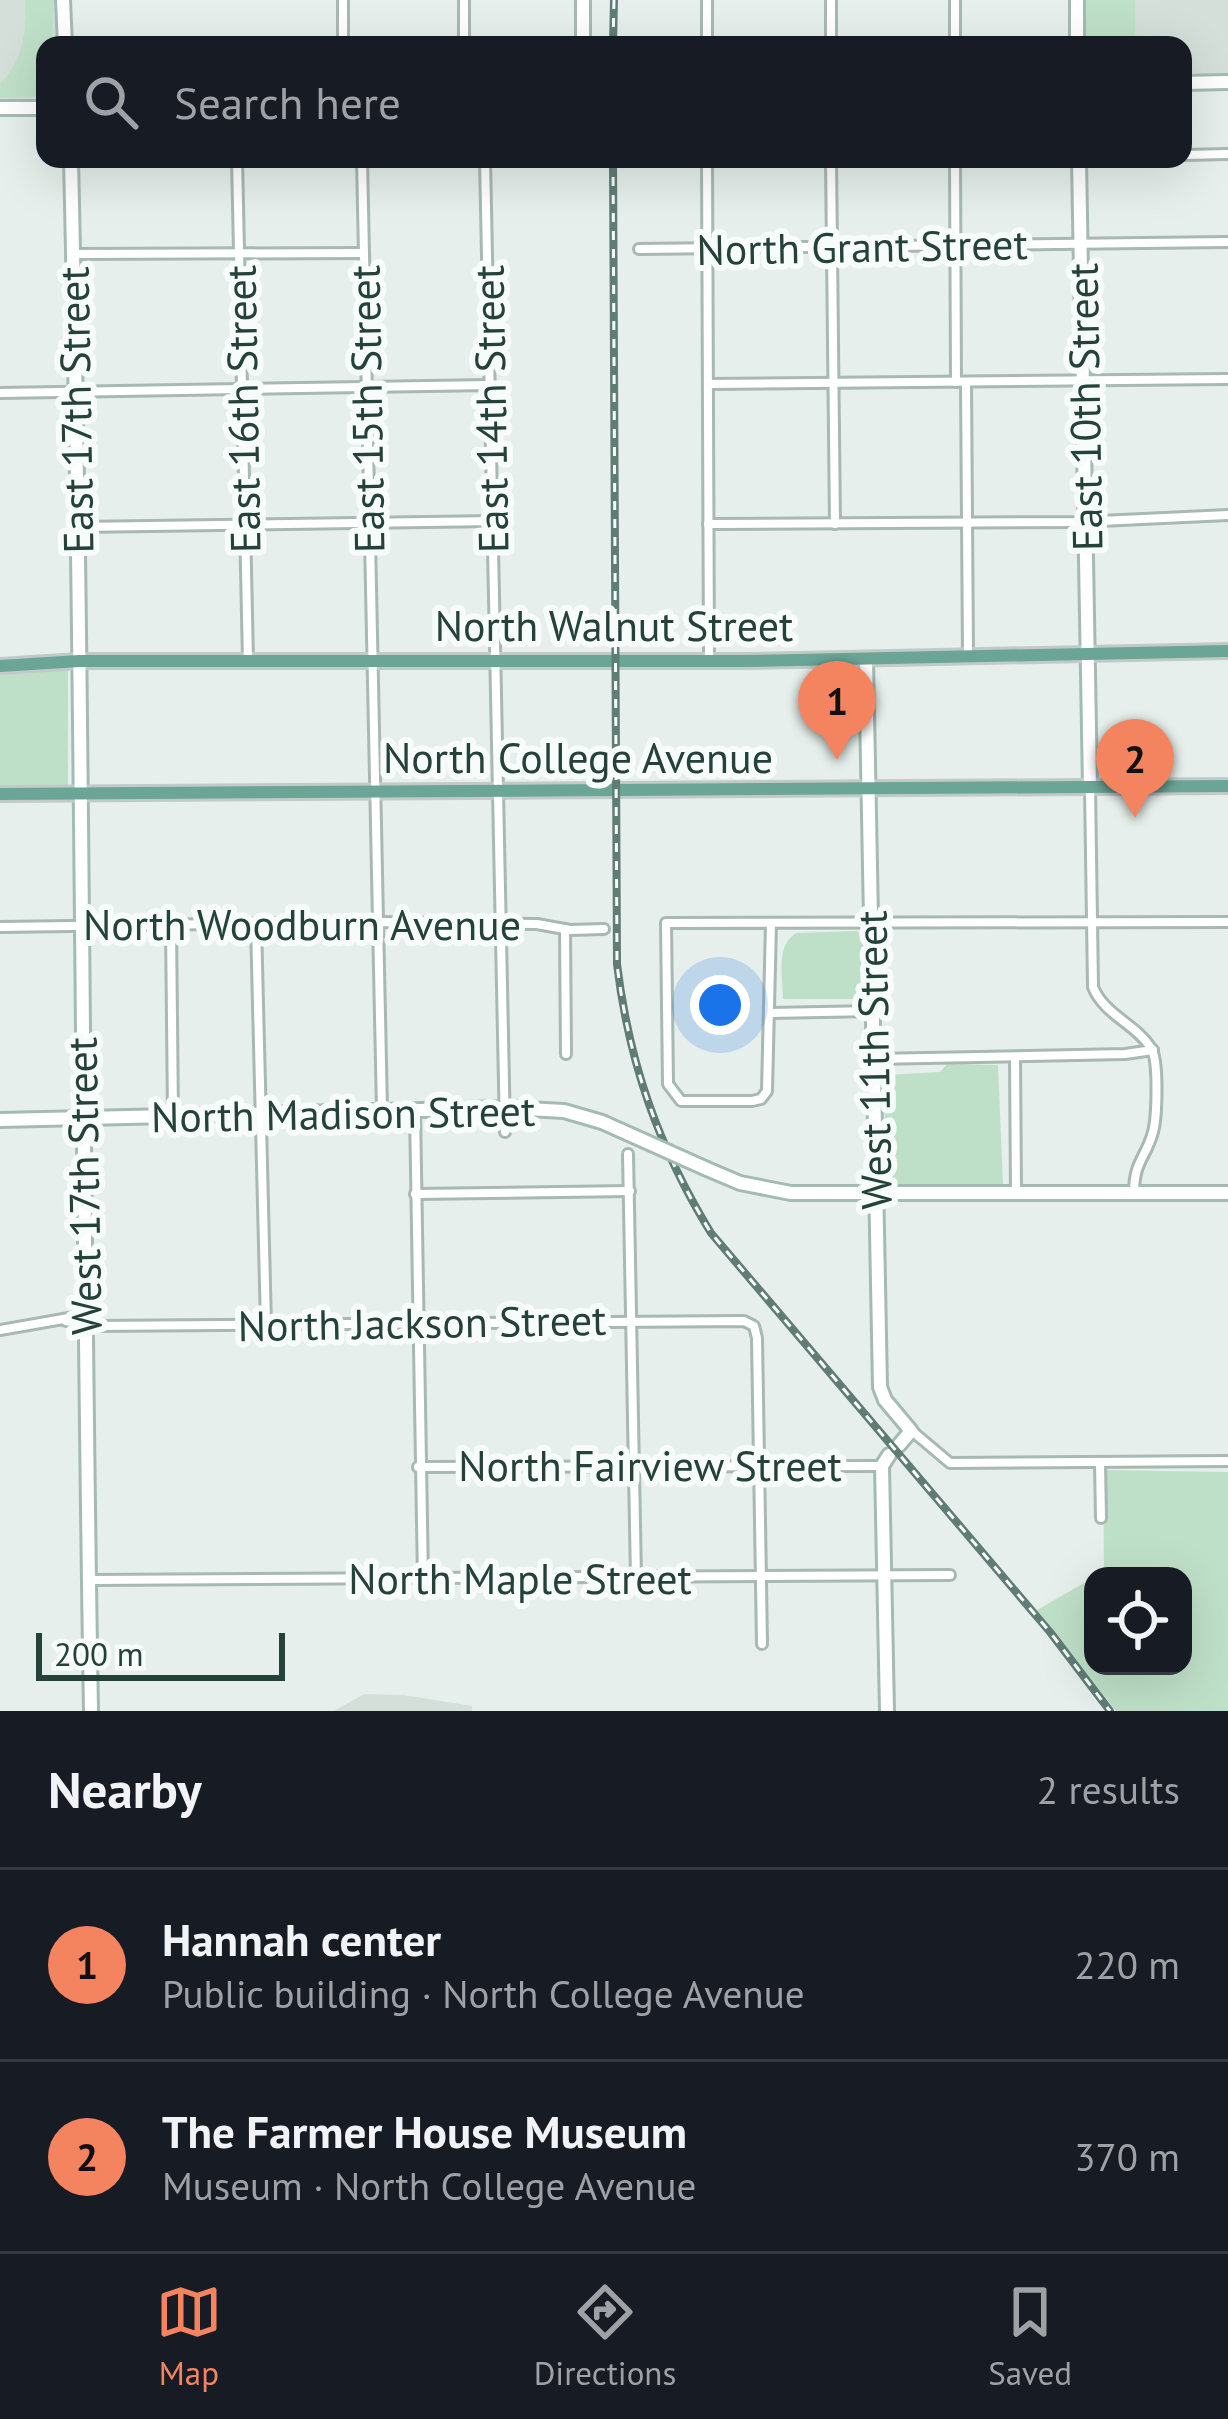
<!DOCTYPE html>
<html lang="en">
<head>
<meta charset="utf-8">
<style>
	body { margin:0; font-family:"PT Sans",sans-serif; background:#20242c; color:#f1f3f6 }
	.controls { position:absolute; right:36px; bottom:36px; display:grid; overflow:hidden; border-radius:24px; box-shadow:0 12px 48px #0002 }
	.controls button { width:108px; height:108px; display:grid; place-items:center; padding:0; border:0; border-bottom:3px solid #363941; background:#171b24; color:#f1f3f6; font:60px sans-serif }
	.scale { position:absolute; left:36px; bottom:30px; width:249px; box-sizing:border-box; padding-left:12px; border:6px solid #24423a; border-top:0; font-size:33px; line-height:42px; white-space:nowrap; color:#24423a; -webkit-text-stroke:9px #f7fbf9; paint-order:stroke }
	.you { position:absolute; left:720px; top:1005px; width:42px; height:42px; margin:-30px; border:9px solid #fff; border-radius:50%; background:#1a73e8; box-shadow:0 0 0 18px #1a73e833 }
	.badge { display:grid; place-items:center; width:78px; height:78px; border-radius:50%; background:#f4845f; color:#111; font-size:39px; font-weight:700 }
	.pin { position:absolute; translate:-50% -99px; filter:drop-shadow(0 3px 6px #0008) }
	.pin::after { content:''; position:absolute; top:63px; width:42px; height:36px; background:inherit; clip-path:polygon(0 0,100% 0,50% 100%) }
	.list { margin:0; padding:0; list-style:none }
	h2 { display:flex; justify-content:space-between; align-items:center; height:156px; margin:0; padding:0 48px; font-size:51px }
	h2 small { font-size:39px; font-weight:400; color:#9ea1a6 }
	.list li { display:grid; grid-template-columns:78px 1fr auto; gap:36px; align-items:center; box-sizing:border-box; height:192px; padding:0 48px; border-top:3px solid #363941 }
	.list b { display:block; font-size:45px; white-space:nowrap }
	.list p { margin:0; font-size:39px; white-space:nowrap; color:#9ea1a6 }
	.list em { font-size:39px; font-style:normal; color:#9ea1a6 }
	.icon { flex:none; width:66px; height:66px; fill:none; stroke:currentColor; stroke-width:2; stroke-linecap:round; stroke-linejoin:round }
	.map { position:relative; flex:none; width:1228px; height:1711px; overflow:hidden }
	.search { position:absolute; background:#171b24; box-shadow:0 12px 48px #0002; left:36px; right:36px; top:36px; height:132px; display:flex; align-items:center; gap:30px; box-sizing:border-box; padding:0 42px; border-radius:24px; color:#9ea1a6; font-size:45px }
	.sheet { height:540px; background:#171b24 }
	nav { display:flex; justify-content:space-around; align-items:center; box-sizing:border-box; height:168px; border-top:3px solid #363941; background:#171b24; font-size:33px; color:#9ea1a6 }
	nav a { display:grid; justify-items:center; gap:6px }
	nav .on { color:#f4845f }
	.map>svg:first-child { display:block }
	.built { fill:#d4dfda }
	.green { fill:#bfe0c8 }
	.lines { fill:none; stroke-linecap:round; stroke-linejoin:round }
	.street-casing { stroke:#a8b8b2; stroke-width:14 }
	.secondary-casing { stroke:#a4bbb3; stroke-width:18 }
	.primary-casing { stroke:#c2cac8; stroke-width:18 }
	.street { stroke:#fff; stroke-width:8 }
	.secondary { stroke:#fff; stroke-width:12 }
	.primary { stroke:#6aa596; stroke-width:12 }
	.rail-casing { stroke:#5f7d75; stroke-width:8 }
	.rail { stroke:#f7fbf9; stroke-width:3; stroke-dasharray:9; stroke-linecap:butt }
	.secondary-bridge-casing { stroke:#a4bbb3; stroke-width:18; stroke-linecap:butt }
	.secondary-bridge { stroke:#fff; stroke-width:12 }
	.labels { text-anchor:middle; stroke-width:12; stroke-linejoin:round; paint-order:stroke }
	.street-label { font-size:42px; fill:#24423a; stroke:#f7fbf9 }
</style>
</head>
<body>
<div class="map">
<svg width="1228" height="1711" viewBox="0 0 1228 1711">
	<rect width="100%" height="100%" fill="#e6efeb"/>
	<g class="built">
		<polygon points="0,0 59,0 60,45 45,45 45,104 0,104"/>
		<polygon points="1081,0 1228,0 1228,79 1183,79 1183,45 1081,45"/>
		<polygon points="364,1694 404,1695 472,1706 472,1711 334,1711"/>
	</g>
	<g class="green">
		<path d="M 25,0 L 54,0 L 52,45 L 45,45 L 45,96 L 0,98 L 0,84 C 23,61 27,32 25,0 Z"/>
		<polygon points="1085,0 1135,0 1135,43 1143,45 1085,45"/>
		<polygon points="68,666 68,788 0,788 0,670"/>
		<path d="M 856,931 L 864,935 L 865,999 L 783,999 C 783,977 775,946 796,933 Z"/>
		<polygon points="947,1064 998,1065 1003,1184 886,1184 884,1075 940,1072"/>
		<polygon points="1103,1470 1228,1472 1228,1711 1116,1711 1037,1610 1093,1578 1093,1666 1183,1666 1183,1576 1097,1576 1104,1571"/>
	</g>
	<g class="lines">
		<g class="street-casing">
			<g id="street">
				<polyline points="343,0 343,45"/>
				<polyline points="464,0 464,45"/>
				<polyline points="707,0 707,45"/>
				<polyline points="831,0 831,45"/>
				<polyline points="955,0 955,45"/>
				<polyline points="1183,155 1228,154"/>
				<polyline points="237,159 248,660"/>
				<polyline points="362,159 382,1111"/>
				<polyline points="485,159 505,1132"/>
				<polyline points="707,159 709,660"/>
				<polyline points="831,159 835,524"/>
				<polyline points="955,159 956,382"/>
				<polyline points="639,249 1228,242"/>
				<polyline points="73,254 364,253"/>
				<polyline points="966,382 968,656"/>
				<polyline points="708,384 1228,379"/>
				<polyline points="0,393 491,385"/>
				<polyline points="708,524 1079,522 1228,515"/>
				<polyline points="79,527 495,521"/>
				<path d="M 1090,787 L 1093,987 C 1104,1015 1136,1024 1151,1048 C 1159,1060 1157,1117 1153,1132 C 1146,1158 1134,1161 1134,1193"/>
				<polyline points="771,923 767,1091 761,1099 752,1101 681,1101 668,1084 666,923 1228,922"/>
				<polyline points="256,924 266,1325"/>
				<polyline points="171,925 173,1115"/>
				<polyline points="0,927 376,922 537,924 570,930 604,929"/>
				<polyline points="565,929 566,1054"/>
				<polyline points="770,1013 874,1011"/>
				<polyline points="1015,1057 1016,1194"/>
				<polyline points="874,1059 1125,1054 1153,1050"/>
				<polyline points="415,1111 423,1580"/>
				<polyline points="628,1154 636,1578"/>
				<polyline points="415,1194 630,1191"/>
				<polyline points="66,1321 92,1326 744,1321 754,1326 757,1338 762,1644"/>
				<polyline points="0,1330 86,1315"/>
				<polyline points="912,1431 950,1463 1228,1461"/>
				<polyline points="1100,1462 1101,1518"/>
				<polyline points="418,1467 882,1466"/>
				<polyline points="90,1580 950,1575"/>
			</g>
		</g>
		<g class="secondary-casing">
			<g id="secondary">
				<polyline points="63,0 65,45"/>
				<polyline points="583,0 583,45"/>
				<polyline points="1077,0 1077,45"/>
				<polyline points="1183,83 1228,82"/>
				<polyline points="0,108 45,108"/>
				<path d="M 71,159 C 83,676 82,1194 91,1711"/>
				<polyline points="1079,159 1090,787"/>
				<polyline points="866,659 880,1387 885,1400 911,1431 899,1445"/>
				<polyline points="0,1120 506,1108 564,1111 602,1122"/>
				<polyline points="707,1169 740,1183 791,1193 1228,1193"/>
				<polyline points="887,1711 882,1466 889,1455"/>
			</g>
		</g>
		<g class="primary-casing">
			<g id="primary">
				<polyline points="0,666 79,661 747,661 1228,651"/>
				<polyline points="0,794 1228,786"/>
			</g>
		</g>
		<use href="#street" class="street"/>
		<use href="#secondary" class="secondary"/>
		<use href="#primary" class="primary"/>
		<g class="rail-casing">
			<g id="rail">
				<polyline points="613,45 614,0"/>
				<path d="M 613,159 L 617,964 C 629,1064 659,1148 711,1233 L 1050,1632 L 1110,1711"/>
			</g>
		</g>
		<use href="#rail" class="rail"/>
		<g class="secondary-bridge-casing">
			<polyline id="secondary-bridge" points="602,1122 707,1169"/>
		</g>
		<use href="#secondary-bridge" class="secondary-bridge"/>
	</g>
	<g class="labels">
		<g class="street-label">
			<text transform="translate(862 247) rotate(-1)" y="15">North Grant Street</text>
			<text transform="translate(1085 407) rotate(-91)" y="15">East 10th Street</text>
			<text transform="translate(243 409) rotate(-91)" y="15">East 16th Street</text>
			<text transform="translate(367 409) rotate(-91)" y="15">East 15th Street</text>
			<text transform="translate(491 409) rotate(-91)" y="15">East 14th Street</text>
			<text transform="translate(76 410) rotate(-91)" y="15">East 17th Street</text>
			<text x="614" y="641">North Walnut Street</text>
			<text x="578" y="773">North College Avenue</text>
			<text x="302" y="940">North Woodburn Avenue</text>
			<text transform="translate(874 1060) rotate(-91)" y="15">West 11th Street</text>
			<text transform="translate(343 1114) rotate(-1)" y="15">North Madison Street</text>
			<text transform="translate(84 1186) rotate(-91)" y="15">West 17th Street</text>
			<text transform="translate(422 1323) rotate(-1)" y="15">North Jackson Street</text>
			<text x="650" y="1481">North Fairview Street</text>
			<text x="520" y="1594">North Maple Street</text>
		</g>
	</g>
</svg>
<div class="controls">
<button><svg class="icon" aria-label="locate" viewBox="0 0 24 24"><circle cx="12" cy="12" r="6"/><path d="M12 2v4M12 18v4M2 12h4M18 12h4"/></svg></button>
</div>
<div class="scale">200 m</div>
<div class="you"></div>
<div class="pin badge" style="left:837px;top:760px">1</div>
<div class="pin badge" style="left:1135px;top:818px">2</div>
<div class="search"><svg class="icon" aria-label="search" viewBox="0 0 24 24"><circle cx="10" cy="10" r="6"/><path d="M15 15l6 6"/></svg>Search here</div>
</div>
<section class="sheet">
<h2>Nearby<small>2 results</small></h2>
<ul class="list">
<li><span class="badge">1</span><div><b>Hannah center</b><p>Public building · North College Avenue</p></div><em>220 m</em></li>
<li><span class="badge">2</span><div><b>The Farmer House Museum</b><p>Museum · North College Avenue</p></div><em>370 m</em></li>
</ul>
</section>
<nav>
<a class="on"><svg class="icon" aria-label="map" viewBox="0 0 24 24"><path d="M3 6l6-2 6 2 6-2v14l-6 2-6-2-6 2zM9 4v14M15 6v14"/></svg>Map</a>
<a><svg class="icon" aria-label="directions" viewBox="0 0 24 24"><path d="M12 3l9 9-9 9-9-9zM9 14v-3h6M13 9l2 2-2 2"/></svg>Directions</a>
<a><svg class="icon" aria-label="saved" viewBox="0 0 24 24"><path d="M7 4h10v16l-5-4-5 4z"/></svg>Saved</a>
</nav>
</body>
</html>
